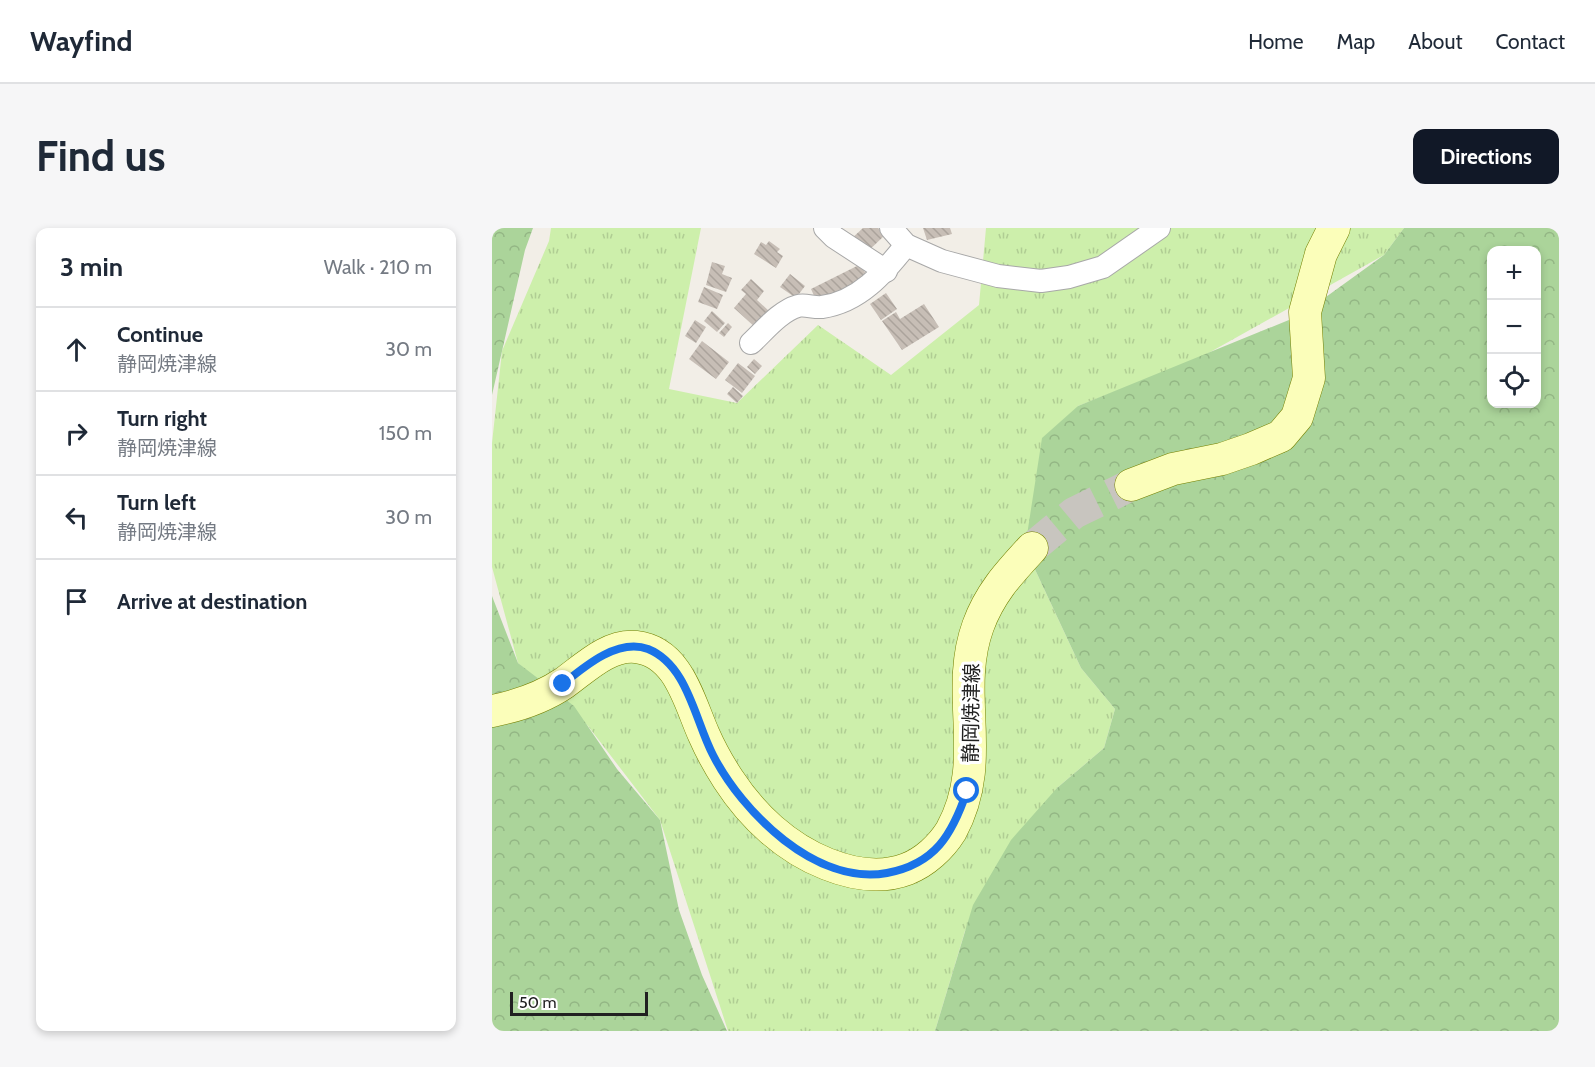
<!DOCTYPE html>
<html lang="en">
<head>
<meta charset="utf-8">
<style>
	body { margin:0; font-family:Cabin,"Noto Sans JP",sans-serif; background:#f6f6f7; color:#1f2937 }
	.controls { position:absolute; right:18px; top:18px; display:grid; overflow:hidden; border-radius:12px; box-shadow:0 3px 9px #0003 }
	.controls button { width:54px; height:54px; display:grid; place-items:center; padding:0; border:0; border-bottom:2px solid #e0e1e3; background:#fff; color:#1f2937; font:30px sans-serif }
	.scale { position:absolute; left:18px; bottom:15px; width:138px; box-sizing:border-box; padding-left:6px; border:3px solid #212121; border-top:0; font-size:16px; line-height:21px; white-space:nowrap; color:#212121; -webkit-text-stroke:4px #fff; paint-order:stroke }
	.stop { position:absolute; width:18px; height:18px; margin:-14px; border:4px solid #1a73e8; border-radius:50%; background:#fff }
	.stop.end { background:#1a73e8; border-color:#fff; box-shadow:0 2px 6px #0008 }
	.list { margin:0; padding:0; list-style:none }
	h2 { display:flex; justify-content:space-between; align-items:center; height:78px; margin:0; padding:0 24px; font-size:26px }
	h2 small { font-size:20px; font-weight:400; color:#747a83 }
	.list li { display:grid; grid-template-columns:39px 1fr auto; gap:18px; align-items:center; box-sizing:border-box; height:84px; padding:0 24px; border-top:2px solid #e0e1e3 }
	.list b { display:block; font-size:22px; white-space:nowrap }
	.list p { margin:0; font-size:20px; white-space:nowrap; color:#747a83 }
	.list em { font-size:20px; font-style:normal; color:#747a83 }
	.icon { flex:none; width:33px; height:33px; fill:none; stroke:currentColor; stroke-width:2; stroke-linecap:round; stroke-linejoin:round }
	.map { position:relative; flex:none; width:1067px; height:803px; overflow:hidden; border-radius:12px }
	header { display:flex; align-items:center; gap:36px; box-sizing:border-box; height:84px; padding:0 30px; background:#fff; border-bottom:2px solid #e0e1e3 }
	header strong { font-size:28px }
	nav { display:flex; gap:33px; margin-inline-start:auto; font-size:21px }
	.intro { display:flex; align-items:center; justify-content:space-between; box-sizing:border-box; height:144px; padding:0 36px }
	h1 { margin:0; font-size:42px }
	.button { padding:15px 27px; border-radius:12px; background:#111827; color:#fff; font-size:21px; font-weight:700 }
	main { display:flex; gap:36px; padding:0 36px }
	aside { flex:1; background:#fff; border-radius:12px; box-shadow:0 3px 9px #0003 }
	.map>svg:first-child { display:block }
	.grass { fill:url(#grass-tufts) }
	.forest { fill:url(#forest-crowns); fill-rule:evenodd }
	.building { fill:url(#building-back-hatch) }
	.lines { fill:none; stroke-linecap:round; stroke-linejoin:round }
	.secondary-tunnel { stroke:#c8c5bf; stroke-width:32; stroke-dasharray:32 16; stroke-linecap:butt }
	.street-casing { stroke:#a8a8a8; stroke-width:24 }
	.secondary-casing { stroke:#748100; stroke-width:33 }
	.street { stroke:#fff; stroke-width:22 }
	.secondary { stroke:#fbfeba; stroke-width:32 }
	.route { stroke:#1a73e8; stroke-width:8 }
	.labels { text-anchor:middle; stroke-width:6; stroke-linejoin:round; paint-order:stroke }
	.street-label { font-size:20px; fill:#212121; stroke:#fff }
</style>
</head>
<body>
<header>
<strong>Wayfind</strong>
<nav><a>Home</a><a>Map</a><a>About</a><a>Contact</a></nav>
</header>
<div class="intro"><h1>Find us</h1><a class="button">Directions</a></div>
<main>
<aside>
<h2>3 min<small>Walk · 210 m</small></h2>
<ul class="list">
<li><svg class="icon" aria-label="ahead" viewBox="0 0 24 24"><path d="M12 20V5M6 11l6-6 6 6"/></svg><div><b>Continue</b><p>静岡焼津線</p></div><em>30 m</em></li>
<li><svg class="icon" aria-label="right" viewBox="0 0 24 24"><path d="M7 20v-9h11M14 6l5 5-5 5"/></svg><div><b>Turn right</b><p>静岡焼津線</p></div><em>150 m</em></li>
<li><svg class="icon" aria-label="left" viewBox="0 0 24 24"><path d="M17 20v-9H6M10 6l-5 5 5 5"/></svg><div><b>Turn left</b><p>静岡焼津線</p></div><em>30 m</em></li>
<li><svg class="icon" aria-label="arrive" viewBox="0 0 24 24"><path d="M6 21V4h12l-3 4 3 4H6"/></svg><div><b>Arrive at destination</b></div></li>
</ul>
</aside>
<div class="map">
<svg width="1067" height="803" viewBox="0 0 1067 803">
	<defs>
		<pattern id="grass-tufts" width="24" height="20" patternUnits="userSpaceOnUse" patternTransform="scale(1.5)"><rect width="24" height="20" fill="#cdefab"/><path d="M3 7l-1-3M5 7V3M7 7l1-3M15 17l-1-3M17 17v-4M19 17l1-3" fill="none" stroke="#b0cd93"/></pattern>
		<pattern id="forest-crowns" width="20" height="18" patternUnits="userSpaceOnUse" patternTransform="scale(1.5)"><rect width="20" height="18" fill="#abd49a"/><path d="M2 6a3 3 0 1 1 6 0M12 15a3 3 0 1 1 6 0" fill="none" stroke="#93b684"/></pattern>
		<pattern id="building-back-hatch" width="6" height="6" patternUnits="userSpaceOnUse" patternTransform="scale(1.5)"><rect width="6" height="6" fill="#c7beb6"/><path d="M-1 5l2 2M0 0l6 6M5-1l2 2" fill="none" stroke="#aba39c"/></pattern>
	</defs>
	<rect width="100%" height="100%" fill="#f2eee7"/>
	<polygon class="grass" points="59,0 209,0 177,161 245,175 326,97 399,147 487,77 494,0 912,0 892,27 704,132 586,178 533,320 589,440 623,481 612,520 565,560 473,703 443,803 236,803 168,592 96,498 26,435 0,339 0,215 10,123 57,13"/>
	<g class="forest">
		<polygon points="0,0 41,0 33,22 0,167"/>
		<path d="M 912,0 L 1067,0 L 1067,803 L 443,803 L 481,677 L 519,612 L 565,560 L 612,520 L 623,481 L 589,440 L 533,320 L 550,210 L 586,178 L 809,87 L 892,27 ZM 999,22 L 1044,22 L 1044,176 L 999,176 Z"/>
		<polygon points="0,368 26,435 82,478 125,541 168,592 187,682 210,747 235,803 0,803"/>
	</g>
	<g class="building">
		<polygon points="371,0 386,0 393,7 372,27 358,12"/>
		<polygon points="431,0 458,0 460,6 435,12"/>
		<polygon points="277,13 288,21 285,24 291,28 284,40 262,26 269,14 274,17"/>
		<polygon points="220,34 233,38 230,46 240,50 234,64 214,57"/>
		<polygon points="369,36 377,53 324,72 319,61"/>
		<polygon points="298,46 313,58 304,70 288,59"/>
		<polygon points="259,51 272,63 265,72 278,84 264,100 242,80 254,66 249,62"/>
		<polygon points="212,59 231,67 225,81 206,74"/>
		<polygon points="394,65 405,81 389,92 378,76"/>
		<polygon points="432,76 447,99 410,122 390,93 404,84 408,91"/>
		<polygon points="220,83 233,95 225,104 212,93"/>
		<polygon points="203,92 214,99 204,115 193,108"/>
		<polygon points="236,95 240,99 232,109 227,105"/>
		<polygon points="210,113 237,134 224,151 197,131"/>
		<polygon points="262,131 270,138 263,146 255,139"/>
		<polygon points="246,135 263,148 250,165 233,152"/>
		<polygon points="241,159 251,168 245,175 235,166"/>
	</g>
	<g class="lines">
		<polyline class="secondary-tunnel" points="540,320 582,285 639,257"/>
		<g class="street-casing">
			<g id="street">
				<polyline points="333,0 342,9 394,43"/>
				<polyline points="399,0 414,17 450,33 506,48 549,53 577,49 611,39 667,0"/>
				<path d="M 259,115 C 272,103 288,83 306,78 C 313,76 322,80 330,79 C 367,74 392,45 414,17"/>
			</g>
		</g>
		<g class="secondary-casing">
			<g id="secondary">
				<polyline points="639,257 681,241 730,231 759,221 789,208 805,189 817,150 813,84 829,26 842,0"/>
				<path d="M 0,483 C 25,478 50,470 72,455 C 92,441 116,416 144,419 C 187,424 197,474 212,507 C 219,523 227,537 236,551 C 260,588 294,620 335,636 C 360,646 389,651 415,641 C 433,634 449,619 459,603 C 498,532 461,467 486,398 C 498,365 517,345 540,320"/>
			</g>
		</g>
		<use href="#street" class="street"/>
		<use href="#secondary" class="secondary"/>
	</g>
	<g class="lines">
		<path class="route" d="M 71,456 C 93,438 126,410 156,421 C 196,437 203,493 221,527 C 250,584 324,658 395,645 C 443,636 460,607 475,563"/>
	</g>
	<g class="labels">
		<g class="street-label">
			<text transform="translate(479 485) rotate(-89)" y="7">静岡焼津線</text>
		</g>
	</g>
</svg>
<div class="controls">
<button>+</button>
<button>−</button>
<button><svg class="icon" aria-label="locate" viewBox="0 0 24 24"><circle cx="12" cy="12" r="6"/><path d="M12 2v4M12 18v4M2 12h4M18 12h4"/></svg></button>
</div>
<div class="scale">50 m</div>
<div class="stop" style="left:475px;top:563px"></div>
<div class="stop end" style="left:71px;top:456px"></div>
</div>
</main>
</body>
</html>
